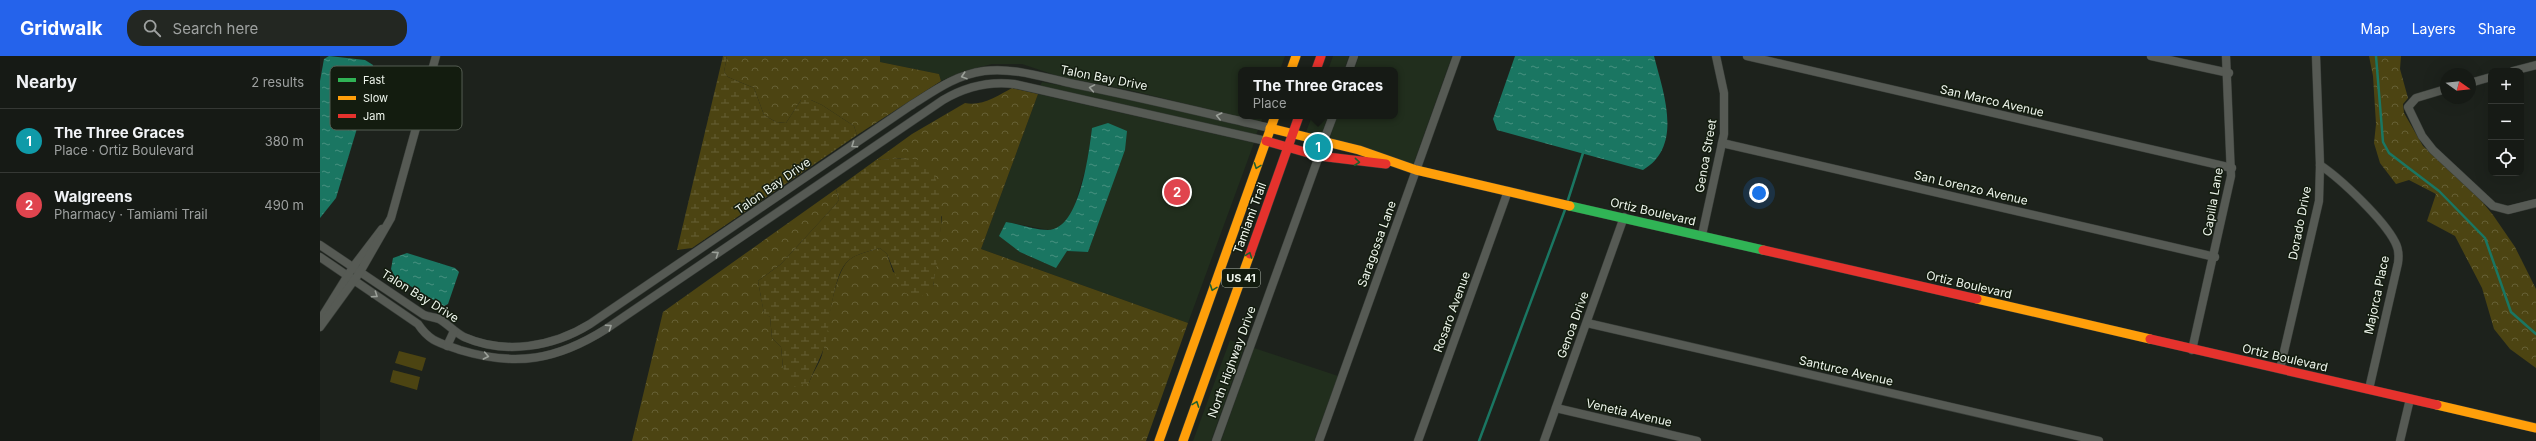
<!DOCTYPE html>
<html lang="en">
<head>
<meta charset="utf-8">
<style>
	body { margin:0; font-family:Inter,sans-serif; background:#232722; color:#f1f3f6 }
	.controls { position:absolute; right:12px; top:12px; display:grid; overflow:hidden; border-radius:8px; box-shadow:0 4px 16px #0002 }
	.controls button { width:36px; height:36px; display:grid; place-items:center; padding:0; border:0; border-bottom:1px solid #353834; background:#161a15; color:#f1f3f6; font:20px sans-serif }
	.compass { position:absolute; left:2120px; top:12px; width:36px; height:36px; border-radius:50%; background:#161a15; box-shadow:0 4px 16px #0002; rotate:105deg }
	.you { position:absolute; left:1439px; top:137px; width:14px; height:14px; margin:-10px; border:3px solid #fff; border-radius:50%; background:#1a73e8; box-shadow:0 0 0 6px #1a73e833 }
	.badge { display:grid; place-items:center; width:26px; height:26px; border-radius:50%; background:#2563eb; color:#fff; font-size:13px; font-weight:700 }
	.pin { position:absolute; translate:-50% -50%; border:2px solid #fff; box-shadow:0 1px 4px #0006 }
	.popup { position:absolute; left:918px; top:11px; width:160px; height:52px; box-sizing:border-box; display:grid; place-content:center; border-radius:8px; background:#161a15; filter:drop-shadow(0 1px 3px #0005); font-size:13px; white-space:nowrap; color:#9ea1a0 }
	.popup b { font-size:15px; color:#f1f3f6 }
	.popup::after { content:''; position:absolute; left:50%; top:100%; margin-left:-8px; border:8px solid transparent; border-top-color:#161a15 }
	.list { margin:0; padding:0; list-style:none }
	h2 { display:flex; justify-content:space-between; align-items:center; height:52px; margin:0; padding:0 16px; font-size:17px }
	h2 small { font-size:13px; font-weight:400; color:#9ea1a0 }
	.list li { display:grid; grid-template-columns:26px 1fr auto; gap:12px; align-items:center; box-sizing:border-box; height:64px; padding:0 16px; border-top:1px solid #353834 }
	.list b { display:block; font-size:15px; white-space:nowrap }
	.list p { margin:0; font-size:13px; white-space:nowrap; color:#9ea1a0 }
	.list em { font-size:13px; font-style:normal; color:#9ea1a0 }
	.icon { flex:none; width:22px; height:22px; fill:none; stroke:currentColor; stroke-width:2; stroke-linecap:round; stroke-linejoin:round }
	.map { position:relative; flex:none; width:2216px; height:385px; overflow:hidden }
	header { display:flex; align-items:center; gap:24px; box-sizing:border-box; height:56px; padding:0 20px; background:#2563eb; color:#fff }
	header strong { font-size:19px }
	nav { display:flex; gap:22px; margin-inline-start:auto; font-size:14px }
	.search { width:280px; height:36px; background:#232722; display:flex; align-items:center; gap:10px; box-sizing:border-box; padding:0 14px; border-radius:16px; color:#9ea1a0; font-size:15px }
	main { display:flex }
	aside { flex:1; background:#161a15 }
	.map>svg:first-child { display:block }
	.built { fill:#212e1d; fill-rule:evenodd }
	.green { fill:#4c4412 }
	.forest { fill:url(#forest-crowns) }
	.wetland { fill:url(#wetland-marsh) }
	.water { fill:url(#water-ripples) }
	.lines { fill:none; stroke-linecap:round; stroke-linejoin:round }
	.stream { stroke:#1a7662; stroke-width:2.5 }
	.street-casing { stroke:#393e39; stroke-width:9 }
	.fast-casing { stroke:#393e39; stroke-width:10 }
	.slow-casing { stroke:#393e39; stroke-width:10 }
	.jam-casing { stroke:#393e39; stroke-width:10 }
	.street { stroke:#565a54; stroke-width:8 }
	.fast { stroke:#30b455; stroke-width:9 }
	.slow { stroke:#ff9f0a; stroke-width:9 }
	.jam { stroke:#e5322d; stroke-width:9 }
	.oneway { stroke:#9ba099 }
	.oneway2 { stroke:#20602e }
	.labels { text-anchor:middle; stroke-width:3; stroke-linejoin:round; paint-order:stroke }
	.shield { fill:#131c0f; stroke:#adb5aa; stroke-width:1 }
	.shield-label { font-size:11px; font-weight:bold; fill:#eff6ed }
	.street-label { font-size:12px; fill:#eff6ed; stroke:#131c0f }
	.key { fill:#131c0f; stroke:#555d52; stroke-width:1 }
	.key-label { font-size:11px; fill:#eff6ed }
</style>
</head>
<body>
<header>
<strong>Gridwalk</strong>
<div class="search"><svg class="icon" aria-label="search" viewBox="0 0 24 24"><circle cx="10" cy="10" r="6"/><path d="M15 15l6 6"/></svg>Search here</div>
<nav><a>Map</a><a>Layers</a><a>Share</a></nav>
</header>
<main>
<aside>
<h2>Nearby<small>2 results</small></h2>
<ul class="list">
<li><span class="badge" style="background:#0f9aa8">1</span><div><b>The Three Graces</b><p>Place · Ortiz Boulevard</p></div><em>380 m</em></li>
<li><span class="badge" style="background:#e0444e">2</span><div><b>Walgreens</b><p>Pharmacy · Tamiami Trail</p></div><em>490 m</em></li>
</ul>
</aside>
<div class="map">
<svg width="2216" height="385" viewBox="0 0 2216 385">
	<defs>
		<pattern id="forest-crowns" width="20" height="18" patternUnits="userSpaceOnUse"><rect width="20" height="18" fill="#4c4412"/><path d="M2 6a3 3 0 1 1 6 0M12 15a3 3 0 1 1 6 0" fill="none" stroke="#666035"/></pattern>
		<pattern id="wetland-marsh" width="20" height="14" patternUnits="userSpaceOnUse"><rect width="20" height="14" fill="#4c4412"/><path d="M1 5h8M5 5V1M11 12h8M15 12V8" fill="none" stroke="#666035"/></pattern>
		<pattern id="water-ripples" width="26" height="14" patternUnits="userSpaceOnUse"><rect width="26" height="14" fill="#1a7662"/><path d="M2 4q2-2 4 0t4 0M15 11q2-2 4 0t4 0" fill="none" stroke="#479180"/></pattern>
	</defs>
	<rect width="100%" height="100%" fill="#1d221c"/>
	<g class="built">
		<polygon points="560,0 965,0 960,14 921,14 921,60 943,60 941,66 809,34 738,20 702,8 672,8 644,15 621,25 619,18 560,6"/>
		<polygon points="1013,0 1029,0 1024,14 1008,14"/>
		<polygon points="1039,0 1132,0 1093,109 1010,82 1017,60 1075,60 1075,14 1034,14"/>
		<polygon points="722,26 807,42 938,74 936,79 720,30"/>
		<path d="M 718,38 L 934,87 L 868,267 L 661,193 ZM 772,72 L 768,196 L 747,195 L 686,166 L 729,174 L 741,171 L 753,155 L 767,108 Z"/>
		<polygon points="992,60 1008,60 1001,80 986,76"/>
		<polygon points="910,284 925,289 891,385 873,385"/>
		<polygon points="934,292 1018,320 994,385 901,385"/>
	</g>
	<g class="green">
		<polygon points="79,295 106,302 102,315 75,307"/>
		<polygon points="73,314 100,321 97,334 70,326"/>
	</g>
	<g class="forest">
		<polygon points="407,0 560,0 560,6 619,18 621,25 537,79 534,70 502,49 491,44 481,44 466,67 456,66 444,59 434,32 408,21 404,16"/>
		<polygon points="2049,0 2081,0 2080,13 2088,42 2083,48 2084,57 2103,90 2159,142 2173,159 2195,191 2216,233 2216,312 2190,293 2174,273 2162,232 2135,180 2107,165 2116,138 2089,124 2076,128 2060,107 2054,87 2056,68 2053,20"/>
		<path d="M 692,32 L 718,38 L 661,193 L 868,267 L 826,385 L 312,385 L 343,256 L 516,133 L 519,144 L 516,148 L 461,208 L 438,225 L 444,257 L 450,261 L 452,282 L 461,291 L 463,312 L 489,327 C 492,318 499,308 502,299 C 508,277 512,219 529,204 C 538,197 550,195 560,192 L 567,198 L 573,216 L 613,231 L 622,161 L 586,102 L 556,104 L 592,78 L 645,47 C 661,51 679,39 692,32 Z"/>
	</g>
	<g class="wetland">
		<polygon points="403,0 407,0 404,16 408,21 434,32 444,59 456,66 466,67 481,44 491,44 502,49 534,70 537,79 372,192 357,194"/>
		<path d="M 586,102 C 590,103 597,103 601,105 C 634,124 618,200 613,231 L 609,236 L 597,243 L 582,235 L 567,198 L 560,192 C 550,195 538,197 529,204 C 513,216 510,266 506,285 C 502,300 494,313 489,327 L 473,331 L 463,312 L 461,291 L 452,282 L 450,261 L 444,258 L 438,225 L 461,208 L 516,148 L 519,144 L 516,133 L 556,104 Z"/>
	</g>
	<g class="water">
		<polygon points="9,0 45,4 53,9 45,46 16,142 0,162 0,25 4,3"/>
		<path d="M 1195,0 L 1334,0 C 1343,36 1364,90 1323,114 L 1177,74 L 1173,63 Z"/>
		<path d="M 788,67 L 807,75 L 805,94 L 768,196 L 747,195 L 736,212 L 700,196 L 679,180 L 686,166 C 699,168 715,174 728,174 C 760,174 769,96 772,72 Z"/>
		<polygon points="87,197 135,212 139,216 128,248 124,250 75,221 71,213 73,202"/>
	</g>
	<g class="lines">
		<g class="stream">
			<polyline points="2056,0 2063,86 2069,97 2119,135 2165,182 2191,256 2216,278"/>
			<polyline points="1247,147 1264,94"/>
			<polyline points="1159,385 1246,151"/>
		</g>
		<g class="street-casing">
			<g id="street">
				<polyline points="1427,0 1912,112"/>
				<polyline points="1831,0 1909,17"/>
				<polyline points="1029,14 1034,0"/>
				<polyline points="2193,15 2216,9"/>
				<polyline points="2150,27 2171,21"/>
				<polyline points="2126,33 2096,42 2088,51 2102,80 2113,94 2173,150 2188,154 2216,147"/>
				<polyline points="1004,84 1013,60"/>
				<polyline points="1402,87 1895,201"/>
				<path d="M 2000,109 C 2021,123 2064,164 2075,186 C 2079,193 2079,200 2078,207 L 2049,333"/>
				<polyline points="1382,179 1404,78 1404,37 1396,0"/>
				<path d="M 0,189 L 104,259 C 109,261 114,261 119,263 C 128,268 134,276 144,281 C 185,299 233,291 270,268 L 590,50 C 614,35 635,19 664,15 C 694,11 725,22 754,28 C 820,41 885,57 950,72"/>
				<path d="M 0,201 L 98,268 C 110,286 120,287 140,294 C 196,311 237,304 286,273 L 623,44 C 645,31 668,25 694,28 L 946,85"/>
				<polyline points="0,264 33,211 62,173"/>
				<polyline points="1267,267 1779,385"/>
				<polyline points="0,271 40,216 71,162 116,0"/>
				<polyline points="127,290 134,275"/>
				<polyline points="1872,294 1911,120 1906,0"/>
				<polyline points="1960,313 1999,145 2000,109 1996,0"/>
				<polyline points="1236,352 1377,385"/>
				<polyline points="896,385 999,100"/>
				<polyline points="999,385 1137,0"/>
				<polyline points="1098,385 1188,135"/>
				<polyline points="1224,385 1304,161"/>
				<polyline points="2080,385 2090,343"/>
			</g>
		</g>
		<g class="fast-casing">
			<polyline id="fast" points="1250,150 1443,194"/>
		</g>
		<g class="slow-casing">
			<g id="slow">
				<polyline points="971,14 976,0"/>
				<polyline points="950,72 1039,94 1096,114 1250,150"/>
				<polyline points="1657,243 1830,283"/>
				<polyline points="2117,349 2216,372"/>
				<polyline points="839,385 955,60"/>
				<polyline points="863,385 930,198"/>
			</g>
		</g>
		<g class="jam-casing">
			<g id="jam">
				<polyline points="996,14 1001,0"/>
				<polyline points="946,85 999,100 1066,108"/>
				<polyline points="1443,194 1657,243"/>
				<polyline points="930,198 979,60"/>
				<polyline points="1830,283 2117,349"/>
			</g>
		</g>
		<use href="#street" class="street"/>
		<use href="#fast" class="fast"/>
		<use href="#slow" class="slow"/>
		<use href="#jam" class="jam"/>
	</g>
	<defs><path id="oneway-chevron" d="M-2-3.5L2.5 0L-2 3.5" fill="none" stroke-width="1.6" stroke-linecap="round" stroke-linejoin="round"/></defs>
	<g class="oneway">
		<use href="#oneway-chevron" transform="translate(644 20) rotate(162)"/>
		<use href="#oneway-chevron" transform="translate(772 32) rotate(-170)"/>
		<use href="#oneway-chevron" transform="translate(899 60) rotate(-166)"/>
		<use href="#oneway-chevron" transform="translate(534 89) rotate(145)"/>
		<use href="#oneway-chevron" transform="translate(396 198) rotate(-34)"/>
		<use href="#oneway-chevron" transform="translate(55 239) rotate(34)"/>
		<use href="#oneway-chevron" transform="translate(289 271) rotate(-34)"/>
		<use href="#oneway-chevron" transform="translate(166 300) rotate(11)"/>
	</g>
	<g class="oneway2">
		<use href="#oneway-chevron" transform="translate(1037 106) rotate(6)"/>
		<use href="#oneway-chevron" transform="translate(937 110) rotate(110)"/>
		<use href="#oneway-chevron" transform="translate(929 199) rotate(-70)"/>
		<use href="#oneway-chevron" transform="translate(893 232) rotate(110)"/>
		<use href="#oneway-chevron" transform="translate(876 348) rotate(-70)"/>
	</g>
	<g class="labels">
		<rect class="shield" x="902" y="213" width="38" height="18" rx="3"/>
		<g class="shield-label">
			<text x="921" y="226">US 41</text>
		</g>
		<g class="street-label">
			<text transform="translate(784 22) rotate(11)" y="4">Talon Bay Drive</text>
			<text transform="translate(1672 45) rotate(13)" y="4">San Marco Avenue</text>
			<text transform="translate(1386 100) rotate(-80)" y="4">Genoa Street</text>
			<text transform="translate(453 130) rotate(-35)" y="4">Talon Bay Drive</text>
			<text transform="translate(1651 132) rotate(13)" y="4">San Lorenzo Avenue</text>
			<text transform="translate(1893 146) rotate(-80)" y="4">Capilla Lane</text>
			<text transform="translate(1333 156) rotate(13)" y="4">Ortiz Boulevard</text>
			<text transform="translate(930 162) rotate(-70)" y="4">Tamiami Trail</text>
			<text transform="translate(1980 167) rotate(-79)" y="4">Dorado Drive</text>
			<text transform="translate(1057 188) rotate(-70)" y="4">Saragossa Lane</text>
			<text transform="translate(1649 229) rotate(13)" y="4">Ortiz Boulevard</text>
			<text transform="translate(2057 239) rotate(-78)" y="4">Majorca Place</text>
			<text transform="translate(100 240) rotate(32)" y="4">Talon Bay Drive</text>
			<text transform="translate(1132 256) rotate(-70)" y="4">Rosaro Avenue</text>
			<text transform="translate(1253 269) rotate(-70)" y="4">Genoa Drive</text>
			<text transform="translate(1965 302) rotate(13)" y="4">Ortiz Boulevard</text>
			<text transform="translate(912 306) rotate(-70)" y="4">North Highway Drive</text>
			<text transform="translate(1526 315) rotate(13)" y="4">Santurce Avenue</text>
			<text transform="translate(1309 357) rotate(13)" y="4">Venetia Avenue</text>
		</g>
	</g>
	<rect x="10" y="10" width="132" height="64" rx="6" class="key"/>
	<rect x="18" y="22" width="18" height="4" fill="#30b455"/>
	<rect x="18" y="40" width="18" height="4" fill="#ff9f0a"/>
	<rect x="18" y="58" width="18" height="4" fill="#e5322d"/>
	<g class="key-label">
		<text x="43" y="28">Fast</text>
		<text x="43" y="46">Slow</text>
		<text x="43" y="64">Jam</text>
	</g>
</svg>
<div class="controls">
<button>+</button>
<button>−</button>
<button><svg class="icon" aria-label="locate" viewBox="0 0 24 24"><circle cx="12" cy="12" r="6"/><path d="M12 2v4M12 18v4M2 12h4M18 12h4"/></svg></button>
</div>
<svg class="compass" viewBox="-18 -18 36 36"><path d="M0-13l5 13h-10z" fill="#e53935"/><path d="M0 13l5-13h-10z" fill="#9ea1a0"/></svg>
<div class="you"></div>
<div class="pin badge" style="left:998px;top:91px;background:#0f9aa8">1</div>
<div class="popup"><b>The Three Graces</b>Place</div>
<div class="pin badge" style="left:857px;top:136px;background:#e0444e">2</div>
</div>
</main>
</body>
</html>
